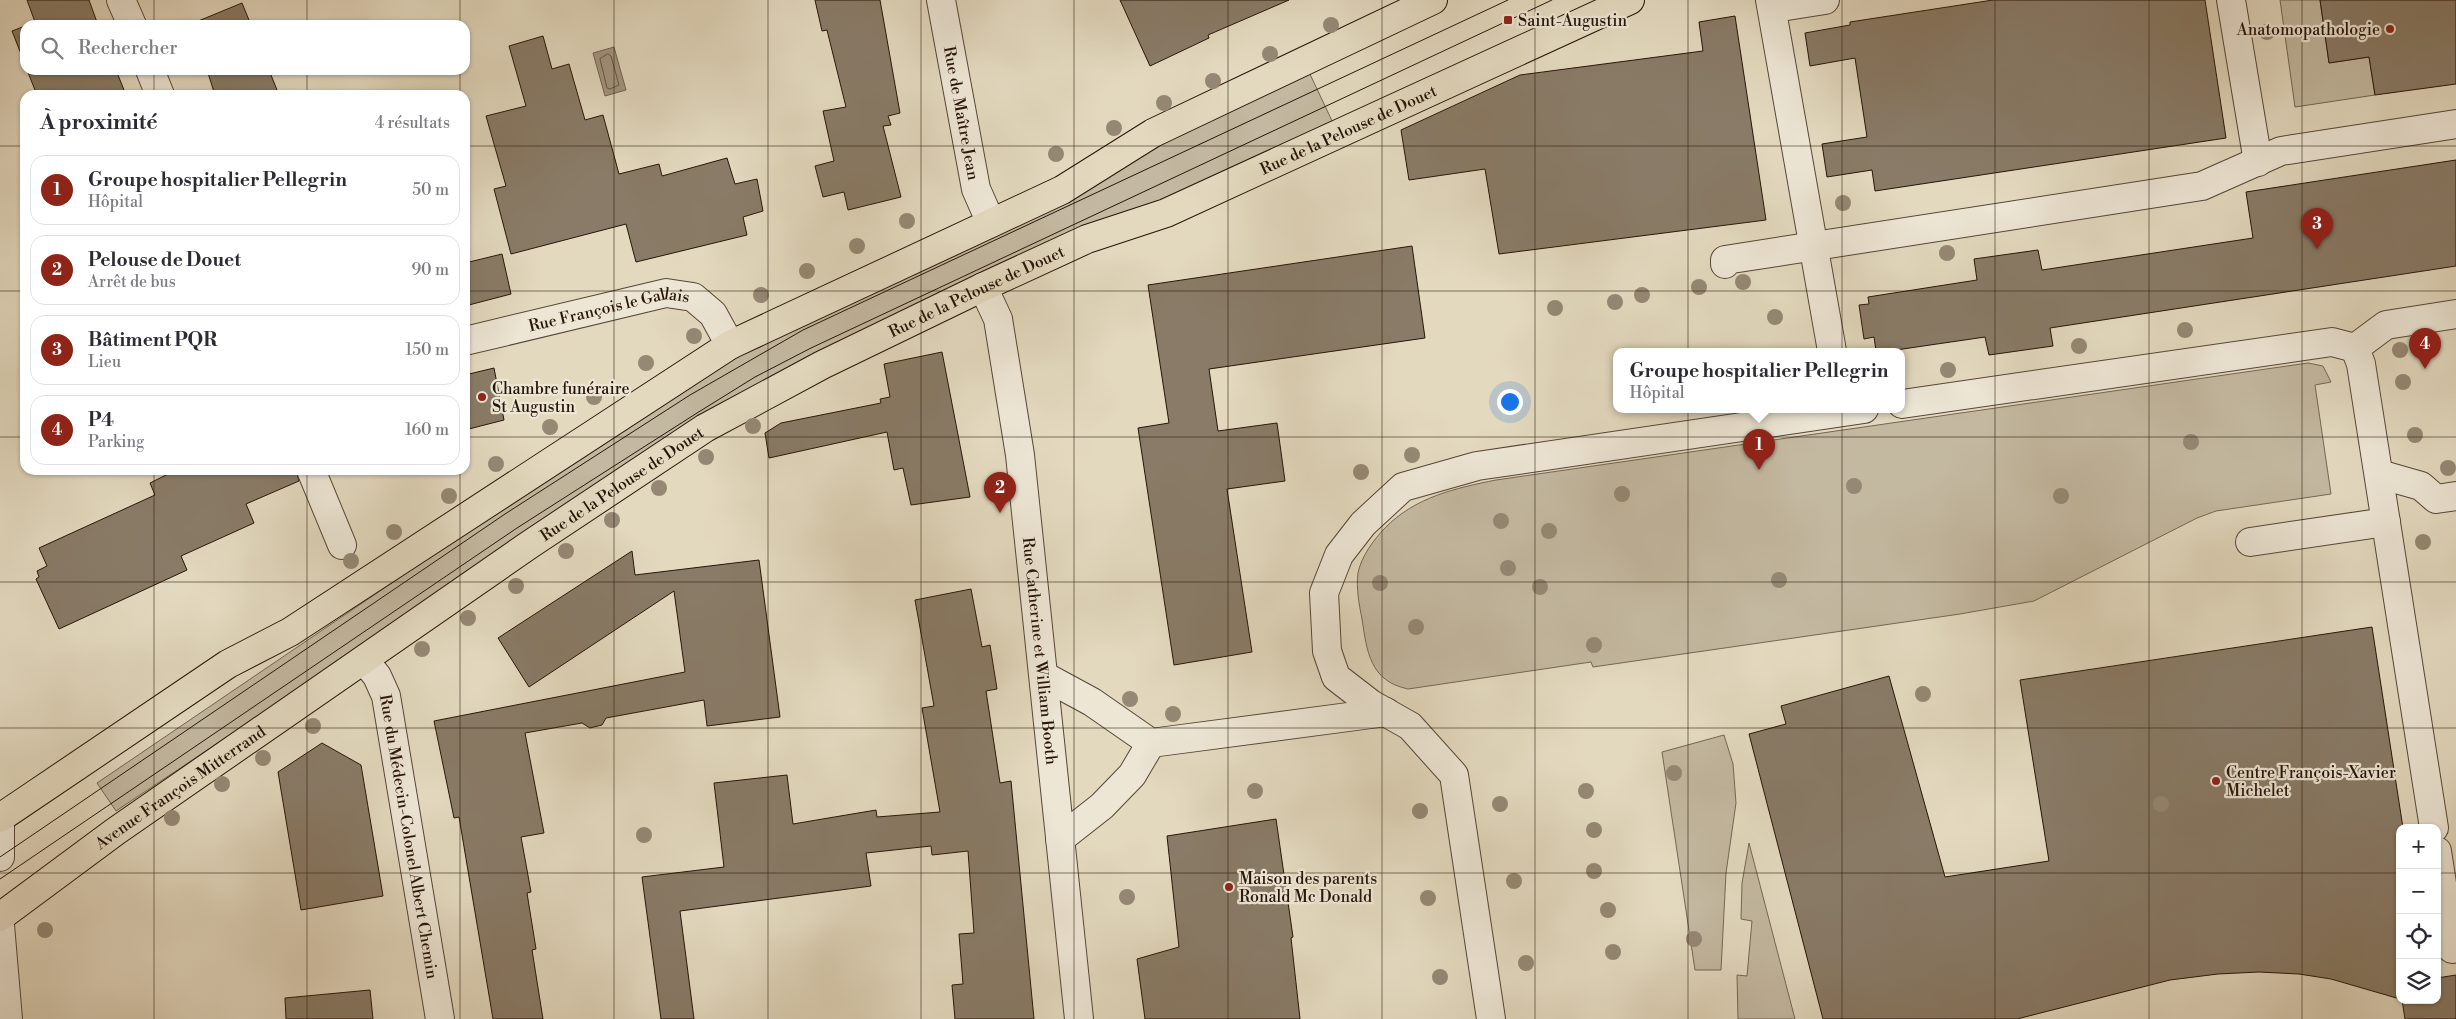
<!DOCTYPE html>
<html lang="fr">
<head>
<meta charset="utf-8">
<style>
	body { margin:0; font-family:"Libre Bodoni",serif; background:#f7f7f7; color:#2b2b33 }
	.controls { position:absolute; right:15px; bottom:15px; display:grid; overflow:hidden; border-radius:10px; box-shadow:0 1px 4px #0004 }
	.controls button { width:45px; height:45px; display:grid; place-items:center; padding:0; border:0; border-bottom:1px solid #e1e1e2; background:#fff; color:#2b2b33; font:25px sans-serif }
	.you { position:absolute; left:1509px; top:401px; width:18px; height:18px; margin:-12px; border:4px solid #fff; border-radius:50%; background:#1a73e8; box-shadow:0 0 0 8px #1a73e833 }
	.badge { display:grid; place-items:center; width:32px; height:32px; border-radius:50%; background:#8f2418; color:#fff; font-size:16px; font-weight:700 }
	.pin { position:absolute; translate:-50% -41px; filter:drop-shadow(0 1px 2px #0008) }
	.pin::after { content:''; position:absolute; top:26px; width:18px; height:15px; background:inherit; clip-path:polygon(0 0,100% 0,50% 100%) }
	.popup { position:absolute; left:1613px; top:348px; width:292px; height:65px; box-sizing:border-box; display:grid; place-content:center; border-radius:10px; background:#fff; filter:drop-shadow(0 1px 4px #0005); font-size:16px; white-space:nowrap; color:#7c7c81 }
	.popup b { font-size:19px; color:#2b2b33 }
	.popup::after { content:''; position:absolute; left:50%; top:100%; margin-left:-10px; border:10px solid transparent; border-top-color:#fff }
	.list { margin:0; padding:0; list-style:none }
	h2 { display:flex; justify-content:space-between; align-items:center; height:65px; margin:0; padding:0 20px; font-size:21px }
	h2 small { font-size:16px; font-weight:400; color:#7c7c81 }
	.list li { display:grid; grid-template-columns:32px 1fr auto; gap:15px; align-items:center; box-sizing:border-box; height:70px; margin:0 10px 10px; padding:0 10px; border:1px solid #e1e1e2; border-radius:15px }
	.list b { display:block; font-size:19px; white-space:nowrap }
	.list p { margin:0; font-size:16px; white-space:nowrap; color:#7c7c81 }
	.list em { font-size:16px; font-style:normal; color:#7c7c81 }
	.icon { flex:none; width:28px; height:28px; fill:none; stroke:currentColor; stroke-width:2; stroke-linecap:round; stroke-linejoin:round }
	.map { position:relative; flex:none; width:2456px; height:1019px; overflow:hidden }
	.search { position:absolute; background:#fff; box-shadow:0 1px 4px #0004; left:20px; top:20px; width:450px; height:55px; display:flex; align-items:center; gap:12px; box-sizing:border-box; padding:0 18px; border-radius:15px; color:#7c7c81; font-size:19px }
	.panel { position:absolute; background:#fff; box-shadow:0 1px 4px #0004; left:20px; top:90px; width:450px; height:385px; border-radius:15px }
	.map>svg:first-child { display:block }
	.green { fill:#c3b8a0; stroke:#756654 }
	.water { fill:#a39681; stroke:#716251 }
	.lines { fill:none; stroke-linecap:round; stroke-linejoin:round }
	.shore { stroke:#655644; stroke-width:1 }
	.building { fill:#897b67; stroke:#271508 }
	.minor-casing { stroke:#564636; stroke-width:30 }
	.major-casing { stroke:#271508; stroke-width:30 }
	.minor { stroke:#ede6d5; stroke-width:28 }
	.major { stroke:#e3d9bf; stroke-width:28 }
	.tram { stroke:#271508; stroke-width:1 }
	.tree { fill:#958874 }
	.grid { fill:none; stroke:#271508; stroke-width:1; stroke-opacity:0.55 }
	.poi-dot { fill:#8f2418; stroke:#ede6d5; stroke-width:2 }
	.labels { text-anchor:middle; stroke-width:4.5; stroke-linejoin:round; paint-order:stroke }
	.poi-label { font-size:16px; fill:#271508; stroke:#ede6d5; text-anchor:start }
	.street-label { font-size:16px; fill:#271508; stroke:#ede6d5 }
</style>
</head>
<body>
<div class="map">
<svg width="2456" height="1019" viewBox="0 0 2456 1019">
	<rect width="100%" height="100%" fill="#e3d9bf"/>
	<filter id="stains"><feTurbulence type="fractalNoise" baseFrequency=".004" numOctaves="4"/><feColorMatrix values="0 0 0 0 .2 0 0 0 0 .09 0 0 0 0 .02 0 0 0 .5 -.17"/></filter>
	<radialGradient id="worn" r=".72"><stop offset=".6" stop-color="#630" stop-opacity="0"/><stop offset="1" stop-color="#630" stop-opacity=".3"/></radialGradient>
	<g class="green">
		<polygon points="2280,0 2320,0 2329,63 2369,57 2375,95 2295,107"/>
		<polygon points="1308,70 1334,125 701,420 116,811 97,783 685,384 743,351 1154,142"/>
		<path d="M 2308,363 L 2323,366 L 2331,382 L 2315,385 L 2331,494 L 2216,511 L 2197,518 L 2034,601 L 1960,614 L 1593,667 L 1591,662 L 1408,689 C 1370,681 1367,652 1362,619 C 1359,604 1356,588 1358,573 C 1361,557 1374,539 1385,528 C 1415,497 1456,488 1496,480 Z"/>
		<polygon points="1724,735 1733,764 1736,803 1726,873 1721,970 1695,970 1662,752"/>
		<polygon points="1749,843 1795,1019 1738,1019 1737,975 1747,976 1752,921 1741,919 1742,883"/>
	</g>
	<polygon class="water" points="614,47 626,90 605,96 593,53"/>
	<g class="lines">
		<polygon class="shore" points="608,54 611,56 619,85 610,89 607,88 600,59"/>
	</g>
	<g class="building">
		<polygon points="27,0 89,0 98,25 27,25 35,22"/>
		<polygon points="815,0 880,0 900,113 888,116 891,125 883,126 901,197 848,210 844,192 823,197 815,166 834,161 823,111 846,107 827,30 822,31"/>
		<polygon points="1120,0 1289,0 1208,35 1209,38 1150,66"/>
		<polygon points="1993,0 2205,0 2226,138 1875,191 1872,170 1827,177 1822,144 1867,137 1855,58 1810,66 1805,33 1850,25 1850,22"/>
		<polygon points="2320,0 2456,0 2456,84 2375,95 2369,57 2329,63"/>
		<polygon points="242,3 251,25 192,25 191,24"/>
		<polygon points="1735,16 1766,220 1499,254 1485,169 1409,180 1401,130 1520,75 1703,51 1699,22"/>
		<polygon points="25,26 25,64 12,31"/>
		<polygon points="543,36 552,69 569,64 585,120 603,115 619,174 659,164 662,176 727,158 735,184 757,179 763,211 743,217 747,235 636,262 626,224 511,254 494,189 506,186 486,116 526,106 509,46"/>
		<polygon points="27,70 116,70 126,95 37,95"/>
		<polygon points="207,70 269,70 279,95 215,95"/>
		<polygon points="2456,160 2456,266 2050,328 2053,346 1989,355 1985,337 1889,351 1876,351 1874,337 1864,339 1859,305 1869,304 1868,297 1977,280 1974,259 2038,250 2042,270 2253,238 2246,192"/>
		<polygon points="1412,246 1425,338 1209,369 1218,431 1277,423 1285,481 1227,489 1252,652 1174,665 1138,428 1169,423 1148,285"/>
		<polygon points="502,254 511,294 465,306 465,263"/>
		<polygon points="942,352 970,497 911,505 903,468 894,470 887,432 769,458 765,433 781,423 881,403 880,399 890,397 884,364"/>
		<polygon points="494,368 504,420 465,430 465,375"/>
		<polygon points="176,470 296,470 299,481 246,504 254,523 181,556 187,570 59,629 36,579 39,577 37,571 47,566 39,548 155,495 150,483"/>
		<polygon points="632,551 635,575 759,560 780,717 707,726 704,700 606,718 602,725 590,728 582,723 525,733 544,833 521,837 531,892 527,893 536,949 532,950 543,1019 493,1019 459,817 454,818 434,721 685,672 674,591 529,687 498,638"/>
		<polygon points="971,589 982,647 990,645 997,689 986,691 1000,783 1011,781 1034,1019 955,1019 952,985 963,984 959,934 974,933 968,851 932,855 931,846 866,853 871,886 680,911 694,1019 661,1019 642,877 724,867 714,783 787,775 793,824 876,810 877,817 940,812 922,708 934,706 915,600"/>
		<polygon points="2372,627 2403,828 2400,828 2400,999 2331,979 2299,974 2259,972 2218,974 2170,980 2017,1019 1823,1019 1749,734 1786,724 1781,706 1889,676 1945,877 2049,861 2020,680"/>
		<polygon points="322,743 361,765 383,896 301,910 278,772"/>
		<polygon points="1276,819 1293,937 1291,938 1300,1019 1145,1019 1137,959 1179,947 1167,836"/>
		<polygon points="2456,975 2456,1019 2405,1019 2402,1000 2437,1000 2437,978"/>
		<polygon points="370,990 373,1019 286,1019 285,998"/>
	</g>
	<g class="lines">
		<g class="minor-casing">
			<g id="minor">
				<polyline points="121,0 132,25"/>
				<path id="s1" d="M 941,0 L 976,189 L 991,223"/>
				<polyline points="1770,0 1832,351"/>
				<polyline points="2231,0 2258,162"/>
				<polyline points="1773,8 1825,0"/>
				<polyline points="150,70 160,95"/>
				<polyline points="1725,264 1725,260 2202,186 2281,151 2456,124"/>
				<path id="s2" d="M 983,287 L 998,319 L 1020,455 L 1079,1019"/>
				<path id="s3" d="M 465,341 L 666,293 L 693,297 L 713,314 L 730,345"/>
				<polyline points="2355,348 2361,364 2434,828"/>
				<polyline points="2355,348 2386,325 2456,314"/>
				<polyline points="1902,404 2332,342 2355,348"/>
				<polyline points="311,470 342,545"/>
				<polyline points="2379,474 2421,486 2436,499 2456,496"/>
				<polyline points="2250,542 2386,522"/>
				<path id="s4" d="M 364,660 L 377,676 L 386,696 L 440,1019"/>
				<polyline points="1044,676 1092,702 1151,743 1386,712"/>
				<polyline points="0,818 0,857"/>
				<polyline points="1060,839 1102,806 1132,775 1151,743"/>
				<polyline points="2437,851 2452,949"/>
				<polyline points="0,925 8,1019"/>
				<polyline points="1491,1019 1454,775 1410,726 1371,704 1336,677 1327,651 1324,593 1339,555 1363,524 1403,487 1477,466 1864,409"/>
			</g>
		</g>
		<g class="major-casing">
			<g id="major">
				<polyline points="0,818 228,664 290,632 730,345 1062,190 1153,133 1433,0"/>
				<path id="s5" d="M 0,917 L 116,831 L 529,545 L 705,428 L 822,365 L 983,287 L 1087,239 L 1166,213 L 1630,0"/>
			</g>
		</g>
		<use href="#minor" class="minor"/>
		<use href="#major" class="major"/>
		<g class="tram">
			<polyline points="0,857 505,514 690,395 803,330 1508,0"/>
			<polyline points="0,879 517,528 697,413 755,377 811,348 1552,0"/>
		</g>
	</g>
	<g class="tree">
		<circle cx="1331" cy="25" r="8"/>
		<circle cx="2267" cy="32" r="8"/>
		<circle cx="1270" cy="54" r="8"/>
		<circle cx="1213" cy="81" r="8"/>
		<circle cx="1164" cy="103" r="8"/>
		<circle cx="1114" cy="128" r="8"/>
		<circle cx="1056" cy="154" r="8"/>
		<circle cx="1843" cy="203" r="8"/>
		<circle cx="907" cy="221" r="8"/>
		<circle cx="857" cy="246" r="8"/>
		<circle cx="1947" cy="253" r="8"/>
		<circle cx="807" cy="271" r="8"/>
		<circle cx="1743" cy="282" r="8"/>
		<circle cx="1699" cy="287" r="8"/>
		<circle cx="761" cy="295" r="8"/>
		<circle cx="1642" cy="295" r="8"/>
		<circle cx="1615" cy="302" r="8"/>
		<circle cx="1555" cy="308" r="8"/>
		<circle cx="1775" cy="317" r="8"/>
		<circle cx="2185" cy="330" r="8"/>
		<circle cx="694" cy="336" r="8"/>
		<circle cx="2079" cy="346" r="8"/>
		<circle cx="2400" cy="350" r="8"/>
		<circle cx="646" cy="363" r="8"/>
		<circle cx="1948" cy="370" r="8"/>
		<circle cx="2403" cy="382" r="8"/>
		<circle cx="594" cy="397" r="8"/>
		<circle cx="753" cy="426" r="8"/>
		<circle cx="550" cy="427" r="8"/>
		<circle cx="2415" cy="435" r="8"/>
		<circle cx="2191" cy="442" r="8"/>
		<circle cx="1412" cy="455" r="8"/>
		<circle cx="706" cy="457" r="8"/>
		<circle cx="496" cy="464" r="8"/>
		<circle cx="2448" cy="468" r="8"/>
		<circle cx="1361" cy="472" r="8"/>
		<circle cx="1854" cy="486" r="8"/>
		<circle cx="659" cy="488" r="8"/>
		<circle cx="1622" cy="494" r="8"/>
		<circle cx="449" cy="496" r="8"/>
		<circle cx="2061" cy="496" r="8"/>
		<circle cx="612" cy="520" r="8"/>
		<circle cx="1501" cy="521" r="8"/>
		<circle cx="1549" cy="531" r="8"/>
		<circle cx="394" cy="532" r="8"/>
		<circle cx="2423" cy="542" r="8"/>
		<circle cx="566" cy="551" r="8"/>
		<circle cx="351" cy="561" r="8"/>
		<circle cx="1508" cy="568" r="8"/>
		<circle cx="1779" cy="580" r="8"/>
		<circle cx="1380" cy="583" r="8"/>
		<circle cx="516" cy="586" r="8"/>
		<circle cx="1540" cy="587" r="8"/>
		<circle cx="468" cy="618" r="8"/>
		<circle cx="1416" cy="627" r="8"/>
		<circle cx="1594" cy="645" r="8"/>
		<circle cx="422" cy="649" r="8"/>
		<circle cx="1923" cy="694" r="8"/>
		<circle cx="1130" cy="699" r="8"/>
		<circle cx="1173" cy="714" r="8"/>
		<circle cx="313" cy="726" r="8"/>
		<circle cx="263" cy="758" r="8"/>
		<circle cx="1674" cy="773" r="8"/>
		<circle cx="222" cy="784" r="8"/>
		<circle cx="1255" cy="791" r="8"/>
		<circle cx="1586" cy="791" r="8"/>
		<circle cx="1500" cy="804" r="8"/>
		<circle cx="2161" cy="804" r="8"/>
		<circle cx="1420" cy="811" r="8"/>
		<circle cx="172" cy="818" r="8"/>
		<circle cx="1594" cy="830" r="8"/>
		<circle cx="644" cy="835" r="8"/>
		<circle cx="1594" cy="871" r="8"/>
		<circle cx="1514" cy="881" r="8"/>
		<circle cx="1127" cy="897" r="8"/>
		<circle cx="1428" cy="898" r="8"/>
		<circle cx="1608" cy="910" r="8"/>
		<circle cx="45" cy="930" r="8"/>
		<circle cx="1694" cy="939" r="8"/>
		<circle cx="1613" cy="952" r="8"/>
		<circle cx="1526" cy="963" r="8"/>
		<circle cx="1440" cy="977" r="8"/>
	</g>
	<path class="grid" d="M 154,0 L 154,25M 307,0 L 307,25M 460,0 L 460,25M 614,0 L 614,1019M 768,0 L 768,1019M 921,0 L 921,1019M 1074,0 L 1074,1019M 1228,0 L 1228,1019M 1382,0 L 1382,1019M 1535,0 L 1535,1019M 1688,0 L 1688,1019M 1842,0 L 1842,1019M 1995,0 L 1995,1019M 2149,0 L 2149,1019M 2302,0 L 2302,1019M 154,70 L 154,95M 307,70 L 307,95M 460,70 L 460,95M 0,146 L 25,146M 465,146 L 2456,146M 0,291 L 25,291M 465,291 L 2456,291M 0,437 L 25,437M 465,437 L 2456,437M 154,470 L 154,1019M 307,470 L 307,1019M 460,470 L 460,1019M 0,582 L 2456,582M 0,728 L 2456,728M 0,873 L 2400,873M 2437,873 L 2456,873"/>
	<g class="poi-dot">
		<rect x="1503" y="15" width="10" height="10" rx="2.5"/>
		<circle cx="2390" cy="29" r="5"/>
		<circle cx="482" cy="397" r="5"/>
		<circle cx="2216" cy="781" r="5"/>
		<circle cx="1229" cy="887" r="5"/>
	</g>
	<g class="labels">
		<g class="poi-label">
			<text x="1518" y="26">Saint-Augustin</text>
			<text x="2380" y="35" text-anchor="end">Anatomopathologie</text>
			<text x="492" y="394">Chambre funéraire<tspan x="492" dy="18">St Augustin</tspan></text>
			<text x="2226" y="778">Centre François-Xavier<tspan x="2226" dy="18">Michelet</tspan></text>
			<text x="1239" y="884">Maison des parents<tspan x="1239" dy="18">Ronald Mc Donald</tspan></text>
		</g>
		<g class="street-label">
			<text dy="6" stroke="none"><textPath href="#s1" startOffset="115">Rue de Maître Jean</textPath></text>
			<text dy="6" stroke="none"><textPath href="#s5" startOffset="1568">Rue de la Pelouse de Douet</textPath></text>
			<text dy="6" stroke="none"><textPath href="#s5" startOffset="1162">Rue de la Pelouse de Douet</textPath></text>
			<text dy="6" stroke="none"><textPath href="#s3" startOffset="148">Rue François le Gallais</textPath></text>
			<text dy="6" stroke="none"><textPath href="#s5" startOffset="758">Rue de la Pelouse de Douet</textPath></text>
			<text dy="6" stroke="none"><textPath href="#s2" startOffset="370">Rue Catherine et William Booth</textPath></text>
			<text dy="6" stroke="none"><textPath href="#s5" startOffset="222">Avenue François Mitterrand</textPath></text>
			<text dy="6" stroke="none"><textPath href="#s4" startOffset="185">Rue du Médecin-Colonel Albert Chemin</textPath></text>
		</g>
	</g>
	<rect width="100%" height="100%" filter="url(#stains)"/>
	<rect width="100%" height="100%" fill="url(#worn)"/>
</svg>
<div class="controls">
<button>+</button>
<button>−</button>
<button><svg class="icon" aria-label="locate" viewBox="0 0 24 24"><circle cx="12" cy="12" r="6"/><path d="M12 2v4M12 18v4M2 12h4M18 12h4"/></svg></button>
<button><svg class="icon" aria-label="layers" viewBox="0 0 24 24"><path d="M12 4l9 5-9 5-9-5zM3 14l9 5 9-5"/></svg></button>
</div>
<div class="you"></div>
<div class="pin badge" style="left:1759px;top:470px">1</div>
<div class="popup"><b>Groupe hospitalier Pellegrin</b>Hôpital</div>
<div class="pin badge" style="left:1000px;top:513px">2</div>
<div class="pin badge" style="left:2317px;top:249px">3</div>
<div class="pin badge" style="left:2425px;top:369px">4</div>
<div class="search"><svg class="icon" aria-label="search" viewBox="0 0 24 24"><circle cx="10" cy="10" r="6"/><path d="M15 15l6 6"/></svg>Rechercher</div>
<section class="panel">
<h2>À proximité<small>4 résultats</small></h2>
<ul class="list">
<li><span class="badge">1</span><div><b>Groupe hospitalier Pellegrin</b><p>Hôpital</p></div><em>50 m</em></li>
<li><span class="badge">2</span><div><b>Pelouse de Douet</b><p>Arrêt de bus</p></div><em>90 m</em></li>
<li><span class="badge">3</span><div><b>Bâtiment PQR</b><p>Lieu</p></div><em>150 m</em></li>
<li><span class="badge">4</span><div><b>P4</b><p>Parking</p></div><em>160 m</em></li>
</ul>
</section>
</div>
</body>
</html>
